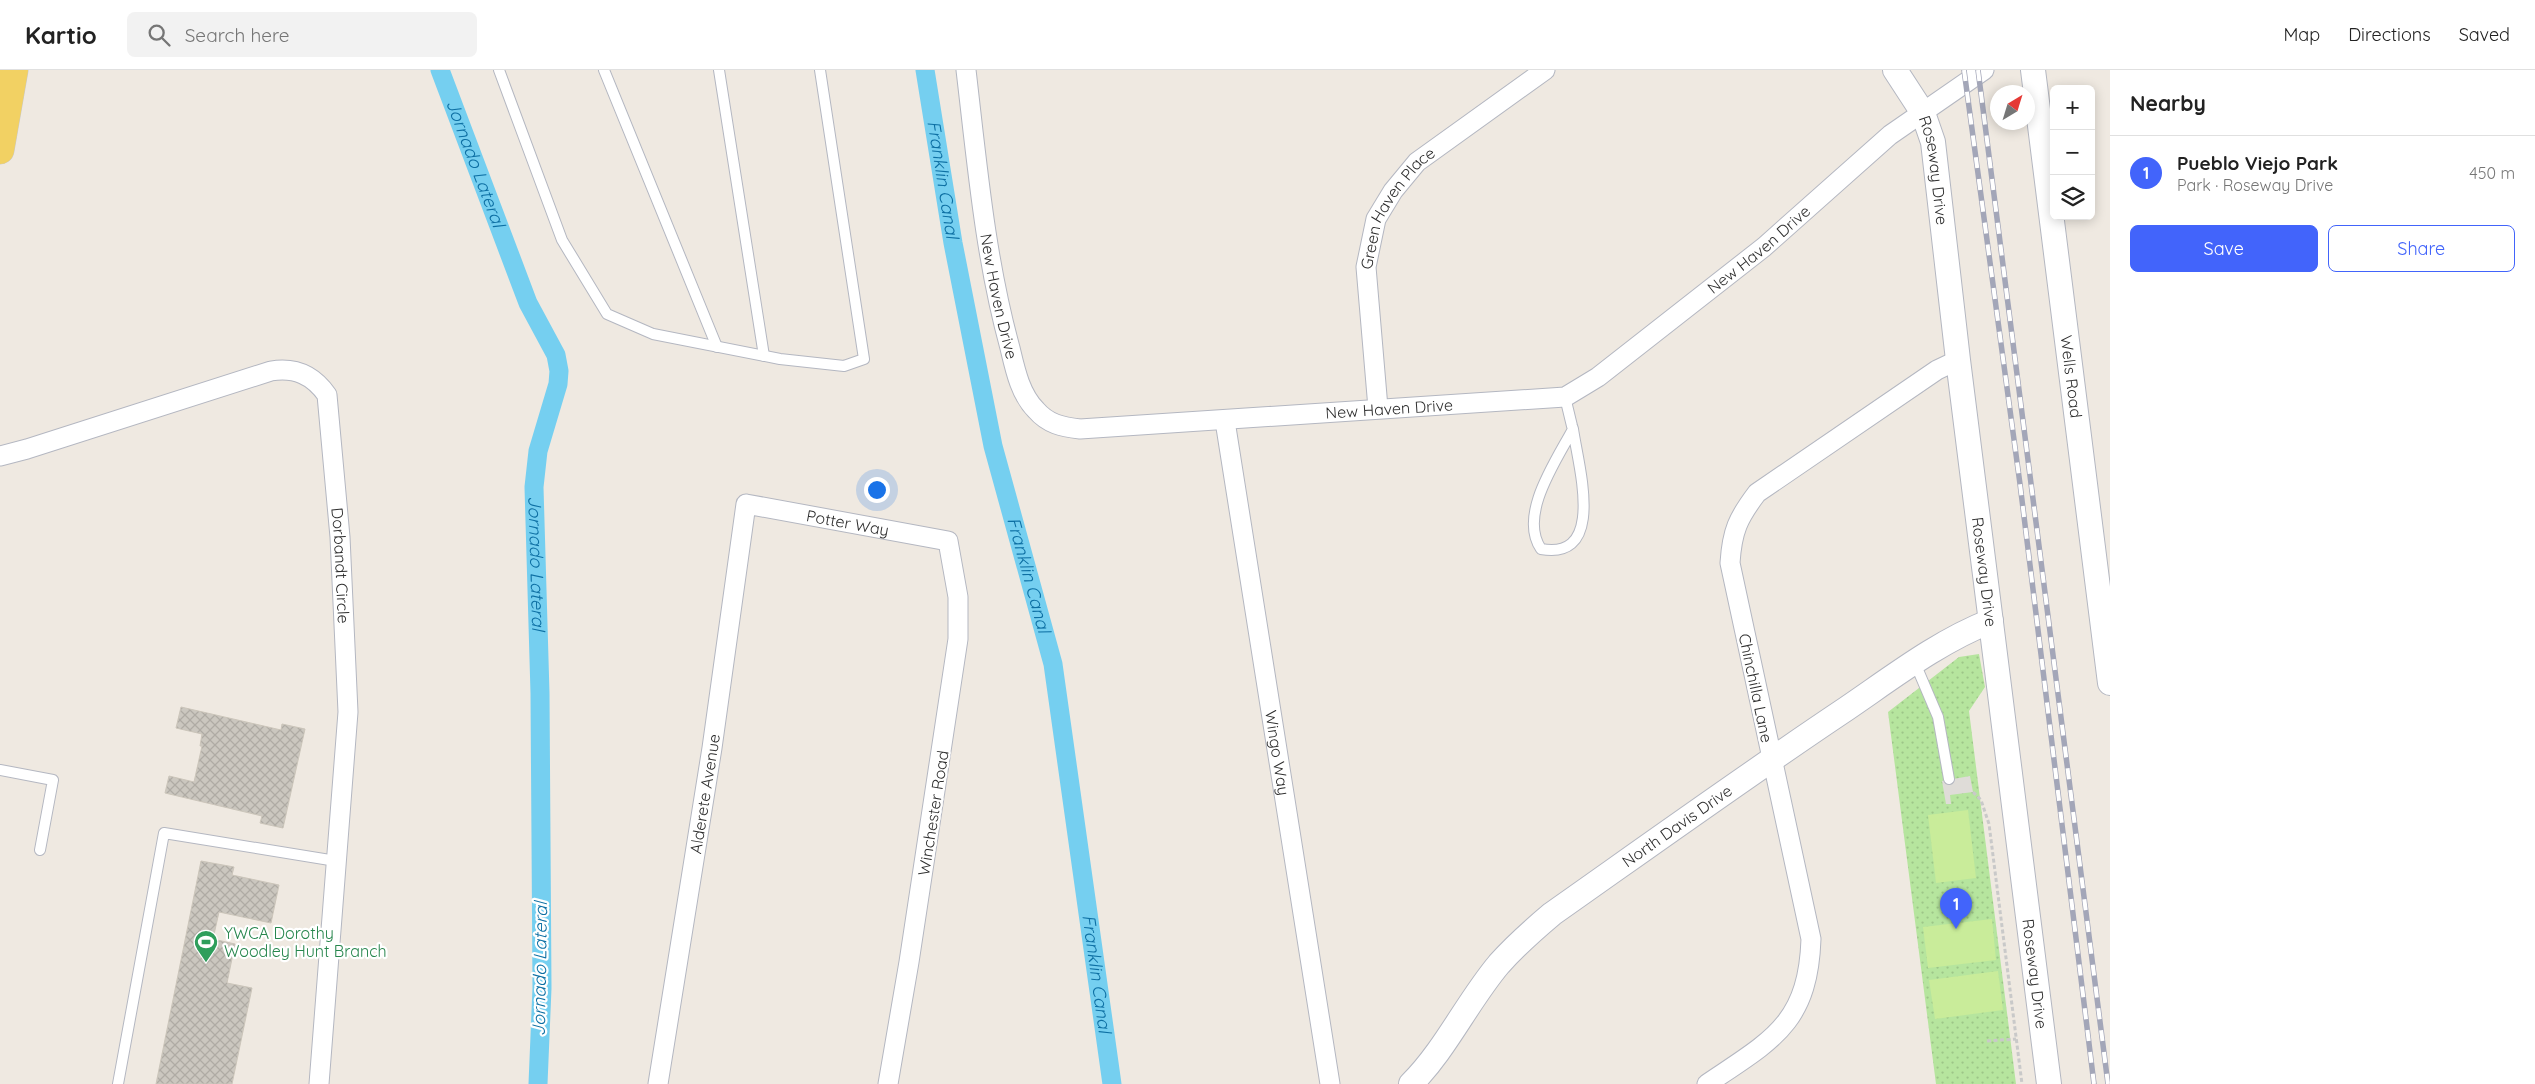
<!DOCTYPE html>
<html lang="en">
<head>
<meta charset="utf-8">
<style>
	body { margin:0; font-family:Quicksand,sans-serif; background:#f2f2f2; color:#222 }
	.controls { position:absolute; right:15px; top:15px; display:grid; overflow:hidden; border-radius:8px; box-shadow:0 2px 12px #0003 }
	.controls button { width:45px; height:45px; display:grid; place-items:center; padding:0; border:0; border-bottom:1px solid #e0e0e0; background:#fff; color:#222; font:25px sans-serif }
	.compass { position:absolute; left:1990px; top:15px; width:45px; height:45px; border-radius:50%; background:#fff; box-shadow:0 2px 12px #0003; rotate:38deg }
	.you { position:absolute; left:876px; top:419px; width:18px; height:18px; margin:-12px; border:4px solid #fff; border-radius:50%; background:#1a73e8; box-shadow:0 0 0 8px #1a73e833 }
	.badge { display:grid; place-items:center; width:32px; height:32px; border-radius:50%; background:#4264fb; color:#fff; font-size:16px; font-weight:700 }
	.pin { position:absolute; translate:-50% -41px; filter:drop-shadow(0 1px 2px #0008) }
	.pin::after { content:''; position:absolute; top:26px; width:18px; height:15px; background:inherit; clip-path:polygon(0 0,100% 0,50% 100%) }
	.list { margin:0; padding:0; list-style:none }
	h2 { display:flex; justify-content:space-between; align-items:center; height:65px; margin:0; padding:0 20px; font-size:21px }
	h2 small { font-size:16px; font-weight:400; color:#767676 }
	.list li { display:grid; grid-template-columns:32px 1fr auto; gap:15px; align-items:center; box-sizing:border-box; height:75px; padding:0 20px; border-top:1px solid #e0e0e0 }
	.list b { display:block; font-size:19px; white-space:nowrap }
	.list p { margin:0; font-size:16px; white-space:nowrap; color:#767676 }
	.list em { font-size:16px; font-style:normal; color:#767676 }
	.actions { display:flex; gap:10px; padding:15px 20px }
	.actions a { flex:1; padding:11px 0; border:1px solid #4264fb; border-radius:8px; text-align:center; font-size:18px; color:#4264fb }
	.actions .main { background:#4264fb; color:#fff }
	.icon { flex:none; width:28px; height:28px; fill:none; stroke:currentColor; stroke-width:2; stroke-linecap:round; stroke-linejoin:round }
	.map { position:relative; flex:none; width:2110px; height:1014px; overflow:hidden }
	header { display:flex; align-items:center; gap:30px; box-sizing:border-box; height:70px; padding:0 25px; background:#fff; border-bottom:1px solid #e0e0e0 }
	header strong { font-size:24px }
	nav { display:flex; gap:28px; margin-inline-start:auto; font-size:18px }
	.search { width:350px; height:45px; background:#f2f2f2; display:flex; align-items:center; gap:12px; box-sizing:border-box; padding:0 18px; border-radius:8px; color:#767676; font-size:19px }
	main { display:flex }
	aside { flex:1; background:#fff }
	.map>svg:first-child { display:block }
	.grass { fill:url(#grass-dots) }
	.pitch { fill:#c9ec9a }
	.plaza { fill:#dfdcd8 }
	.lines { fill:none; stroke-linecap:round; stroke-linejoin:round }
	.canal { stroke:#75cff0; stroke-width:19 }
	.building { fill:url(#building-cross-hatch); stroke:#cbc5ba }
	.service-casing { stroke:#b4b7c1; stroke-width:12 }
	.minor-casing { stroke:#b4b7c1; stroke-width:21 }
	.tertiary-casing { stroke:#b4b7c1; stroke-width:26 }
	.primary-casing { stroke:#c9c9c9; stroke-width:29 }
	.path { stroke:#c9c9c9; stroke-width:3; stroke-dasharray:4 2.5; stroke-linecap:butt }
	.service { stroke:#fff; stroke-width:10 }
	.minor { stroke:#fff; stroke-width:19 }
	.tertiary { stroke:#fff; stroke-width:24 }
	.primary { stroke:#f2d163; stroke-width:28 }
	.rail-casing { stroke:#a3a6b8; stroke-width:5.5 }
	.rail { stroke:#fff; stroke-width:4; stroke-dasharray:11; stroke-linecap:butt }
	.labels { text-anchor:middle; stroke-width:4.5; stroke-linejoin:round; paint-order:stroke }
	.street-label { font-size:16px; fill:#2e2e2e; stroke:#fff }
	.leisure-label { font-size:16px; fill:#27864d; stroke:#fff; text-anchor:start }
	.water-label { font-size:18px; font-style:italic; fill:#0d6fa3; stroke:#fff }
</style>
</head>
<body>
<header>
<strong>Kartio</strong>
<div class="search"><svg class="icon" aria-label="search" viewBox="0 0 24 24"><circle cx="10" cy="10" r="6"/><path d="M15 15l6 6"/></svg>Search here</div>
<nav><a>Map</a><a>Directions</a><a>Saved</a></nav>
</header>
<main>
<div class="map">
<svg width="2110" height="1014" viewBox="0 0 2110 1014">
	<defs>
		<pattern id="grass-dots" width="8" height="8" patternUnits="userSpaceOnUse" patternTransform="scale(1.25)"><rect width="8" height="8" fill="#b6e59e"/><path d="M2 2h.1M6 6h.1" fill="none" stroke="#9dc588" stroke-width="1.8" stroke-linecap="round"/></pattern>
		<pattern id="building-cross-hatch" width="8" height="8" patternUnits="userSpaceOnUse" patternTransform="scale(1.25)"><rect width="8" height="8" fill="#cbc7bf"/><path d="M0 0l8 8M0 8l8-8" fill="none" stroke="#afaba4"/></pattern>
	</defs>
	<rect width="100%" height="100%" fill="#efe9e1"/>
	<polygon class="grass" points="1979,584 1985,617 1969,641 2016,1014 1936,1014 1888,642 1959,587"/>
	<g class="pitch">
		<polygon points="1968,740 1976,808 1936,813 1928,745"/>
		<polygon points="1992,849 1996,890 1928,898 1923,857"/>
		<polygon points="1998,901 2003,940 1935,949 1929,910"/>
	</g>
	<polygon class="plaza" points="1970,706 1973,722 1950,725 1951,734 1946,734 1942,711"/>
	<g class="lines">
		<g class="canal">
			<path id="s1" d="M 440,0 L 528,233 L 556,285 L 559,301 L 558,314 L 538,381 L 534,417 L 540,623 L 542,918 L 538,1014"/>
			<path id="s2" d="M 925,0 L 953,173 L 993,376 L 1053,594 L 1112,1014"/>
		</g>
	</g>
	<g class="building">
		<polygon points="181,637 281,660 282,654 305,659 283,758 260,753 262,746 165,723 169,706 194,712 202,676 200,676 202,664 176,658"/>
		<polygon points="201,791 234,797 232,805 279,815 271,853 219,842 213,869 235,874 227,913 252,918 232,1014 156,1014"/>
	</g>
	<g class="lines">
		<g class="service-casing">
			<g id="service">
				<polyline points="499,0 562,170 607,244 653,264 780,289 844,296 864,289 820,0"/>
				<polyline points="604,0 717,277"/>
				<polyline points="719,0 764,286"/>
				<path d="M 1565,327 L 1572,356 L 1573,359 C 1578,395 1607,491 1541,479 C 1518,445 1556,391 1573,359"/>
				<polyline points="1915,593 1938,647 1949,709"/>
				<polyline points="0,700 53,710 40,780"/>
				<polyline points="118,1014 164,763 336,791"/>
			</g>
		</g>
		<g class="minor-casing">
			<g id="minor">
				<path id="s3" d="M 966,0 C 977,93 985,187 1010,278 C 1015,299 1020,324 1036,340 C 1048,354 1062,357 1080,359 L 1565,327 L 1598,307 L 1764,177 L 1890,65 L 1984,0"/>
				<path id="s4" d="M 1378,338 L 1366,197 L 1376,149 L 1393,121 L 1417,92 L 1545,0"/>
				<path id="s5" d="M 1225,351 L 1330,1014"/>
				<path id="s6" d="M 0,386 L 27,379 L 271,301 C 295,297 313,305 327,325 L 340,467 L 348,642 L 319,1014"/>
				<path id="s7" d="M 658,1014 L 712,678 L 746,434 L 948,471 L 958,527 L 958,569 L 909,892 L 888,1014"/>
				<path d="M 1707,1014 C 1772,970 1808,954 1811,869 L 1730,493 C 1732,461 1738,448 1757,423 L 1937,300 L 1958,290"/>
			</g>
		</g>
		<g class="tertiary-casing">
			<g id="tertiary">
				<path id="s8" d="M 1895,0 L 1923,43 L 1933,72 L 1958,290 L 2049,1014"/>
				<path id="s9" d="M 2033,0 L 2110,613"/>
				<path id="s10" d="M 1411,1014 C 1446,979 1467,932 1499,894 C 1515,876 1533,860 1552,844 C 1647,777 1743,708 1840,643 C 1889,610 1937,572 1991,551"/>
			</g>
		</g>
		<g class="primary-casing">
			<polyline id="primary" points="0,80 14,0"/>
		</g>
		<g class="path">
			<polyline points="1973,722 1981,730 1989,754 2022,1014"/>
			<polyline points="1987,971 2016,969"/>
		</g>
		<use href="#service" class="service"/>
		<use href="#minor" class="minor"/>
		<use href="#tertiary" class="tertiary"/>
		<use href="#primary" class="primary"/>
		<g class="rail-casing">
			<g id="rail">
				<polyline points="1964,0 2020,414 2094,1014"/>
				<polyline points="1978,0 2108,1014"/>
			</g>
		</g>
		<use href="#rail" class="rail"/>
	</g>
	<defs>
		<g id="stadium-pin" transform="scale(1.25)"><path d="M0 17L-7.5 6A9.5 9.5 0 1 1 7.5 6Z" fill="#2e9e5b" stroke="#fff"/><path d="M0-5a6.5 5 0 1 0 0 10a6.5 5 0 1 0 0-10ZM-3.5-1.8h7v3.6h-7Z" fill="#fff"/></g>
	</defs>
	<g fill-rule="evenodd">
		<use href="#stadium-pin" x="206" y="872"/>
	</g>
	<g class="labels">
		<g class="street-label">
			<text dy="6" stroke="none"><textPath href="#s8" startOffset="110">Roseway Drive</textPath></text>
			<text dy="6" stroke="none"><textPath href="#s4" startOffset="210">Green Haven Place</textPath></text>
			<text dy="6" stroke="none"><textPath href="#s3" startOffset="1129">New Haven Drive</textPath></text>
			<text dy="6" stroke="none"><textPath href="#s3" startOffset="229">New Haven Drive</textPath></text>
			<text dy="6" stroke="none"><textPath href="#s9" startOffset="309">Wells Road</textPath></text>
			<text dy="6" stroke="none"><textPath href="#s3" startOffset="709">New Haven Drive</textPath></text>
			<text dy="6" stroke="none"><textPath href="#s7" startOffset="690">Potter Way</textPath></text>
			<text dy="6" stroke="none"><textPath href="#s6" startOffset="520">Dorbandt Circle</textPath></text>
			<text dy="6" stroke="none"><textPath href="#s8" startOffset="515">Roseway Drive</textPath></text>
			<text transform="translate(1756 618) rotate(78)" y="6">Chinchilla Lane</text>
			<text dy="6" stroke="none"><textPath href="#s5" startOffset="336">Wingo Way</textPath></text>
			<text dy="6" stroke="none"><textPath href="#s7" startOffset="294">Alderete Avenue</textPath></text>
			<text transform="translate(933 743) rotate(-81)" y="6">Winchester Road</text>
			<text dy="6" stroke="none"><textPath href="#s10" startOffset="375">North Davis Drive</textPath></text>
			<text dy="6" stroke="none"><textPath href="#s8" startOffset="920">Roseway Drive</textPath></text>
		</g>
		<g class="leisure-label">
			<text x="224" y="869">YWCA Dorothy<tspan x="224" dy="18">Woodley Hunt Branch</tspan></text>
		</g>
		<g class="water-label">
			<text dy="6" stroke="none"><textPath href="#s1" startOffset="100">Jornado Lateral</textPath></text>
			<text dy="6" stroke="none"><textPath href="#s2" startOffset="111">Franklin Canal</textPath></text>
			<text dy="6" stroke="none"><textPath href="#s1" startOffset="520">Jornado Lateral</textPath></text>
			<text dy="6" stroke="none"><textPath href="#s2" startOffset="516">Franklin Canal</textPath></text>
			<text transform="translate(540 899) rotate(-89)" y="6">Jornado Lateral</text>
			<text dy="6" stroke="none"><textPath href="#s2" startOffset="921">Franklin Canal</textPath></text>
		</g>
	</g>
</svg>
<div class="controls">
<button>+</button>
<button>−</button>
<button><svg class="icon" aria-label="layers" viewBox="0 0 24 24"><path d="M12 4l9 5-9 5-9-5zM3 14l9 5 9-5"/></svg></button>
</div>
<svg class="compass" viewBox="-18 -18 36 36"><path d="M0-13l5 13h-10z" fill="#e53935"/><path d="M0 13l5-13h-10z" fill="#767676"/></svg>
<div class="you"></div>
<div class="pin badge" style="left:1956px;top:859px">1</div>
</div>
<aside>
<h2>Nearby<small></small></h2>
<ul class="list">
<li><span class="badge">1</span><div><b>Pueblo Viejo Park</b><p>Park · Roseway Drive</p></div><em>450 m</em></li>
</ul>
<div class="actions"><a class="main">Save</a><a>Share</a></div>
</aside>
</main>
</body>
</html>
